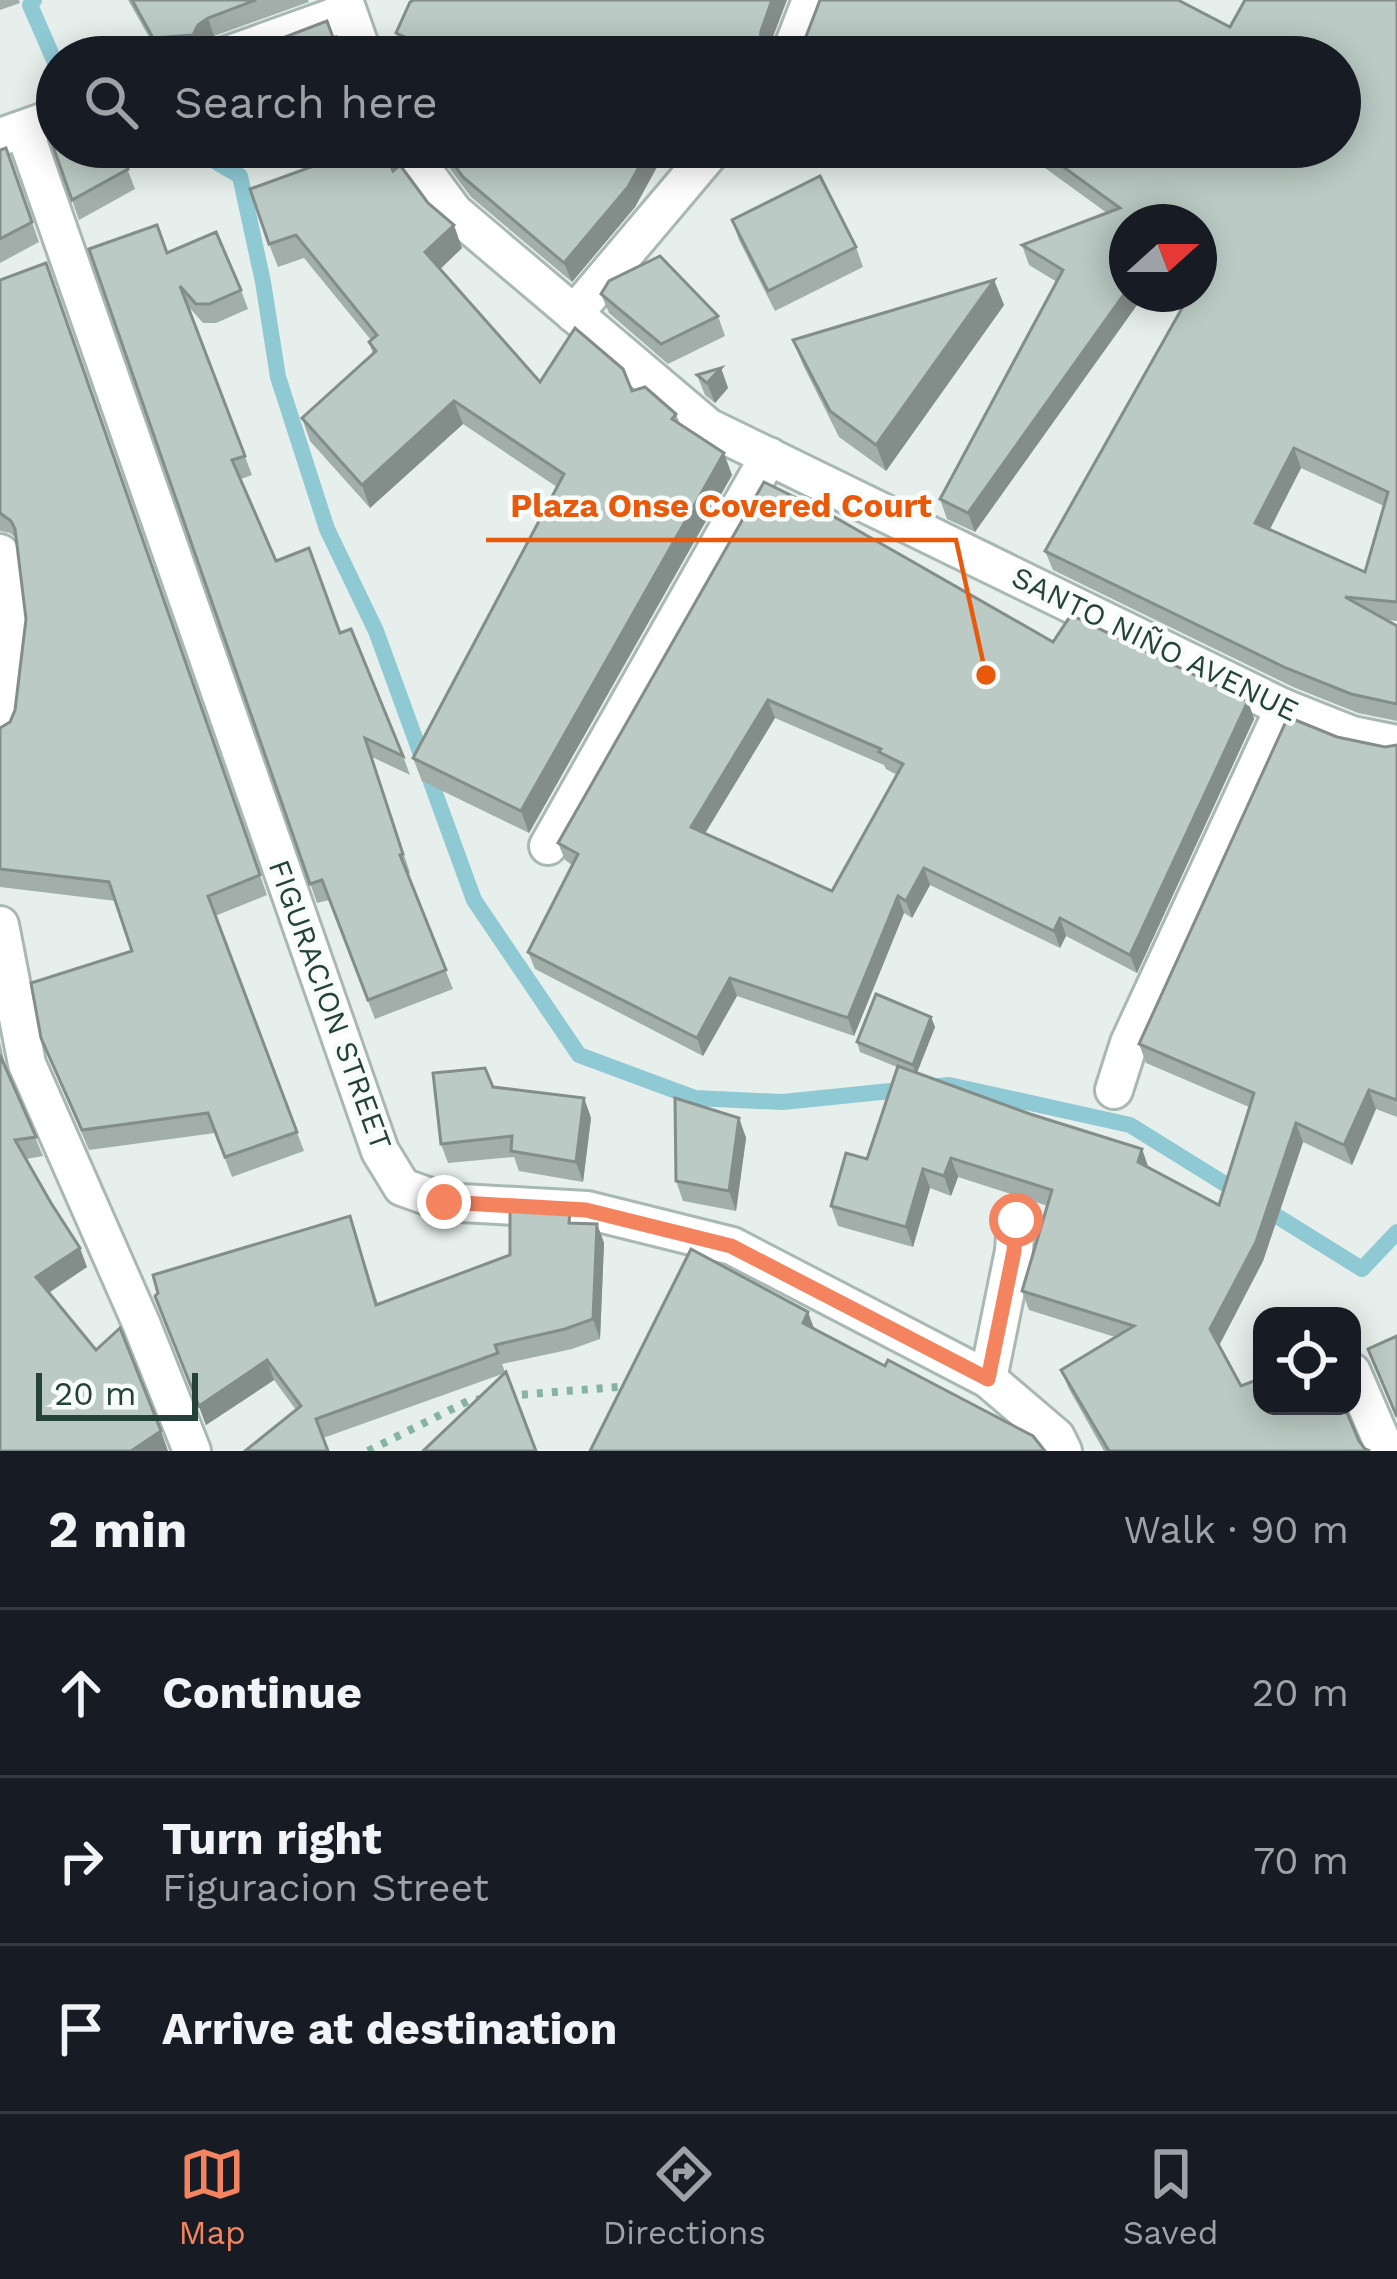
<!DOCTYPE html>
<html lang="en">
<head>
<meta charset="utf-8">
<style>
	body { margin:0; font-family:"Work Sans",sans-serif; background:#20242c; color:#f1f3f6 }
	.controls { position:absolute; right:36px; bottom:36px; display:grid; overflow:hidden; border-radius:24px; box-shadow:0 6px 30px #0003 }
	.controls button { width:108px; height:108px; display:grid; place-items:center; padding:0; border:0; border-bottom:3px solid #363941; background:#171b24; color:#f1f3f6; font:60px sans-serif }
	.compass { position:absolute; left:1109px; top:204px; width:108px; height:108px; border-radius:50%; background:#171b24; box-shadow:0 6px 30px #0003; rotate:69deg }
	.scale { position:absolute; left:36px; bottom:30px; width:162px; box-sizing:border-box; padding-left:12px; border:6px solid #24423a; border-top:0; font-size:33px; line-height:42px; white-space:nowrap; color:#24423a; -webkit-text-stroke:9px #f7fbf9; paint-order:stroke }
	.stop { position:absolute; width:36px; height:36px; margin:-27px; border:9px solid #f4845f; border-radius:50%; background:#fff }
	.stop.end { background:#f4845f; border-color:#fff; box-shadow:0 3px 12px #0008 }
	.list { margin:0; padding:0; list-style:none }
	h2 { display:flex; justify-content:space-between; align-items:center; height:156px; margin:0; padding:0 48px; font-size:51px }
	h2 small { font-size:39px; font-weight:400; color:#9ea1a6 }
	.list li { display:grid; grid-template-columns:78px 1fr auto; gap:36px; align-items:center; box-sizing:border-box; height:168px; padding:0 48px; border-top:3px solid #363941 }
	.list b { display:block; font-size:45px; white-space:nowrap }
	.list p { margin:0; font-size:39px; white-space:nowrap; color:#9ea1a6 }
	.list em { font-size:39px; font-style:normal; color:#9ea1a6 }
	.icon { flex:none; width:66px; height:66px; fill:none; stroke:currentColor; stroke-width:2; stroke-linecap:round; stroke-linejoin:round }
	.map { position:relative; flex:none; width:1397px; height:1451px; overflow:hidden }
	.search { position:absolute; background:#171b24; box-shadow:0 6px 30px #0003; left:36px; right:36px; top:36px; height:132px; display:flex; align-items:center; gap:30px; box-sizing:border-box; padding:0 42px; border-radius:66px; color:#9ea1a6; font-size:45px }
	.sheet { height:660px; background:#171b24 }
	nav { display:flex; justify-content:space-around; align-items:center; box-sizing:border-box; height:168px; border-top:3px solid #363941; background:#171b24; font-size:33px; color:#9ea1a6 }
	nav a { display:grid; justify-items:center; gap:6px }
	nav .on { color:#f4845f }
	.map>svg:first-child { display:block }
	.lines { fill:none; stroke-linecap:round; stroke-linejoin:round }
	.stream { stroke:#8ec9d4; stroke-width:16 }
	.minor-casing { stroke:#a8b8b2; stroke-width:42 }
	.path { stroke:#86b3a5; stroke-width:8; stroke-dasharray:6 9; stroke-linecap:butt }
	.minor { stroke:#fff; stroke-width:36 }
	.wall { fill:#a1aea9; fill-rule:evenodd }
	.shaded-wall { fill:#838d89 }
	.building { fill:#bbcac4; stroke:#838d89; stroke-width:3; fill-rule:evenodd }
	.route { stroke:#f4845f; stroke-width:15 }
	.labels { text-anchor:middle; stroke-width:9; stroke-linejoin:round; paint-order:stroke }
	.street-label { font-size:30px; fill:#24423a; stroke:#f7fbf9 }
	.leader { fill:none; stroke:#e8590c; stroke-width:4.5 }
	.callout-dot { fill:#e8590c; stroke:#f7fbf9; stroke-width:4.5 }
	.callout-label { font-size:33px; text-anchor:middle; font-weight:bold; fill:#e8590c; stroke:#f7fbf9; stroke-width:9; stroke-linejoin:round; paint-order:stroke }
</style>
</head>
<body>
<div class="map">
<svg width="1397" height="1451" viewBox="0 0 1397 1451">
	<rect width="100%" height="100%" fill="#e6efeb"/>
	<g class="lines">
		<g class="stream">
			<polyline points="34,0 30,5 57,67"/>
			<polyline points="191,147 240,176 263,282 278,377 327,529 376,631 474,900 579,1055 695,1098 783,1102 949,1085 1130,1125 1362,1269 1397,1232"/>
		</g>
		<g class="minor-casing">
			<g id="minor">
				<polyline points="344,0 364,57"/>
				<polyline points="222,57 347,12"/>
				<polyline points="789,57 811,0"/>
				<polyline points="24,130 380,1151 402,1187 444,1202 587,1210 732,1246 988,1379 1056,1437 1063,1451"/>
				<polyline points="3,136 57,117"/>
				<polyline points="406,147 454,212 708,427 1284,708 1352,735 1397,744"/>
				<polyline points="574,314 715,147"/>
				<polyline points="0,553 11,641 0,727"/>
				<polyline points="548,846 769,456"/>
				<polyline points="0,925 27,1064 141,1323 192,1451"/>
				<polyline points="1114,1090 1129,1043 1284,708"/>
				<polyline points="1352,1372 1386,1451"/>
				<polyline points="988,1379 1014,1251 1016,1220"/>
			</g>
		</g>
		<g class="path">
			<polyline points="507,1396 629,1386"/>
			<polyline points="368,1451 470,1400 486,1399"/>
		</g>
		<use href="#minor" class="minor"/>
	</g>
	<g class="wall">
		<polygon points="0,0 19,0 20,3 0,10"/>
		<polygon points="128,0 308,0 309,2 214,36 204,43 200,53 160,56"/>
		<path d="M 1397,0 L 1397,621 L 1385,620 L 1397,626 L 1397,721 L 1358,713 L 1293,687 L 1053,570 L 1045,551 L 1199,294 L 1199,222 L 1127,222 L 975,532 L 947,519 L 940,499 L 1057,282 L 1029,265 L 1022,245 L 1107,213 L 1023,152 L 992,164 L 986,147 L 1340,147 L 1230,27 ZM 1301,468 L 1384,506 L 1365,572 L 1269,529 Z"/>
		<polygon points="396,33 768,50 768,53 772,57 413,57 403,53"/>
		<polygon points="119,147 135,189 79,220 72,200"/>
		<polygon points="293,147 383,147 393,171 462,248 440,269 540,382 632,391 676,414 680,424 732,475 529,833 422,781 413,758 557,487 463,424 370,508 310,441 302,418 373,354 369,342 371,340 304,258 278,267 269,244 307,169"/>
		<polygon points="438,147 668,147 635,207 572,282 471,197 441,157"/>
		<polygon points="795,147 862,147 812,158"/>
		<polygon points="6,148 39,242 0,263 0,150"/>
		<polygon points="732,220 856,247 863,267 775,311 739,240"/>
		<polygon points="89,249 167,253 241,290 248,309 216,323 203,323 188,306 252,475 241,479 276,561 340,633 403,756 410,775 372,757 410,873 407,874 453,989 375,1019 329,900 317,903"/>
		<polygon points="46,263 267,895 215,916 304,1151 232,1177 215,1133 89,1150 41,1038 132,951 116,901 0,887 0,728 10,722 15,710 26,619 16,538 10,533 0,531 0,280"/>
		<polygon points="994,280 1004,305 886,471 839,437 803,365 793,340"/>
		<polygon points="601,294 718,316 725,336 668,364 609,313"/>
		<polygon points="721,368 728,388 715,403 705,395 697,375"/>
		<path d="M 764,482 L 1053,642 L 1248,701 L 1254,719 L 1137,973 L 1066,936 L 1060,948 L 930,885 L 912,918 L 904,913 L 854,1036 L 737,996 L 703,1056 L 535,969 L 528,952 L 572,865 L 565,860 L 558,843 ZM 775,718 L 884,765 L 886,769 L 897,775 L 832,891 L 705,833 Z"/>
		<polygon points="1337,737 1385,747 1397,745 1397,1117 1376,1109 1352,1165 1303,1142 1263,1261 1219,1346 1241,1386 1359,1441 1365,1449 1370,1451 1104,1451 1069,1389 1061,1370 1115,1337 1029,1310 1022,1291 1048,1206 958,1177 951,1196 930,1188 913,1247 838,1226 831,1206 867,1159 897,1067 860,1052 857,1042 931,1017 935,1027 917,1073 1030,1114 1142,1149 1148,1167 1219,1205 1249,1107 1146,1063 1139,1044"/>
		<polygon points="0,1042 5,1066 43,1156 26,1159 87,1267 49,1293 168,1451 0,1451"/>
		<polygon points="493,1087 584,1098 591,1118 583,1182 519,1171 514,1157 448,1163 441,1144"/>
		<polygon points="739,1118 746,1138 736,1211 683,1201 676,1181"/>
		<polygon points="350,1216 378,1304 510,1255 574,1223 597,1224 604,1243 600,1339 572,1349 502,1364 536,1451 505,1373 323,1438 296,1410 274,1380 206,1425 155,1296"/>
	</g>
	<g class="shaded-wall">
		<polygon points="772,0 787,0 768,50 767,57 760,42 761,31"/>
		<polygon points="208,18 214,36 204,43 200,53 193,35 198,25"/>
		<polygon points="650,147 668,147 635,207 572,282 564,263"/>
		<polygon points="454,225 462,248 434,275 425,252"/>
		<polygon points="994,280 1004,305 886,471 876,445"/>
		<polygon points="1127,290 1127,294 1145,294 975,532 968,513"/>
		<polygon points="721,368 728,388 715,403 707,383"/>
		<polygon points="454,401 463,424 370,508 362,485"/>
		<polygon points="1294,448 1301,468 1263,543 1255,523"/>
		<polygon points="724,453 732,475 529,833 521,811"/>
		<polygon points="768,700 775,718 698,845 691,827"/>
		<polygon points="1248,701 1254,719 1137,973 1130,955"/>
		<polygon points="924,868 930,885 912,918 906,901"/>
		<polygon points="898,896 904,913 854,1036 848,1018"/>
		<polygon points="1060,918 1066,936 1060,948 1054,931"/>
		<polygon points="730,978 737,996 703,1056 697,1038"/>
		<polygon points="931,1017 935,1027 916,1075 913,1065"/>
		<polygon points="1369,1090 1376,1109 1352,1165 1344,1145"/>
		<polygon points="584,1098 591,1118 583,1182 576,1162"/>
		<polygon points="739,1118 746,1138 736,1211 729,1191"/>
		<polygon points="1296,1123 1303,1142 1263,1261 1217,1349 1210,1329"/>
		<polygon points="1142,1149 1149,1169 1138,1162"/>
		<polygon points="951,1158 958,1177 951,1196 944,1176"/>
		<polygon points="923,1169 930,1188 913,1247 906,1227"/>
		<polygon points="597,1224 604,1243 600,1339 593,1319"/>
		<polygon points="80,1248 87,1267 43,1296 36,1277"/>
		<polygon points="808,1312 815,1331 803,1323"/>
		<polygon points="267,1360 274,1380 206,1425 199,1406"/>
		<polygon points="161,1431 168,1451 131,1451"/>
	</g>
	<g class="building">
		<polygon points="132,0 256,0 208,18 198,25 193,35 153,38"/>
		<polygon points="414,0 772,0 761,31 760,42 764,51 772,57 450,57 396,33 410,2"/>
		<path d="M 820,0 L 1178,0 L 1230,27 L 1245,0 L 1397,0 L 1397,602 L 1345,597 L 1397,626 L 1397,704 L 1351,694 L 1286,668 L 1045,551 L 1190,294 L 1199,294 L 1199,278 L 1203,271 L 1199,268 L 1199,222 L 1127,222 L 1127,290 L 968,513 L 940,499 L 1063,270 L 1022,245 L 1120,208 L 1036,147 L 1340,147 L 1340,57 L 791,57 L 797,54 L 802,47 ZM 1294,448 L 1388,492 L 1365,572 L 1255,523 Z"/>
		<polygon points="327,21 335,43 346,57 233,57"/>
		<polygon points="57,128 57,147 119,147 128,169 72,200 48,132"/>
		<polygon points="299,147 383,147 393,171 400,165 428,203 454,225 425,252 540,382 575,328 623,369 632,391 645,387 676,414 672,419 724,453 521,811 413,758 564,474 454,401 362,485 302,418 376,351 369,342 377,335 296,235 269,244 250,189 311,167"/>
		<polygon points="441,147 650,147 628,187 564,263 463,177"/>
		<polygon points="6,148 32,222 0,239 0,150"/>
		<polygon points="820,176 856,247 768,291 732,220"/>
		<polygon points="157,225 167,253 216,232 241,290 209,304 196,304 180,286 245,456 232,460 276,561 309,548 340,633 351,629 403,756 365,738 403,854 400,855 446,970 368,1000 322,880 310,884 89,249"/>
		<polygon points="660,256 718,316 661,344 601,294 609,281"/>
		<polygon points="46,263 260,875 208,896 297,1132 225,1157 208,1113 82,1130 41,1038 31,983 132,951 109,882 0,869 0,728 10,722 15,710 26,619 15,529 11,521 0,513 0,280"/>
		<polygon points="994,280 876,445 830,411 793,340"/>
		<polygon points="721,368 707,383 697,375"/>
		<path d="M 764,482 L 831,515 L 1053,642 L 1071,615 L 1248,701 L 1130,955 L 1060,918 L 1054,931 L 924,868 L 906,901 L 898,896 L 848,1018 L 730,978 L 697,1038 L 528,952 L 578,854 L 558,843 ZM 768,700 L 881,749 L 879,752 L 903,764 L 832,891 L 691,827 Z"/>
		<polygon points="1288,717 1337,737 1385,747 1397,745 1397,1100 1369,1090 1344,1145 1296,1123 1256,1242 1210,1329 1241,1386 1262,1378 1262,1406 1344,1406 1359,1441 1365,1449 1370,1451 1109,1451 1061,1370 1134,1326 1022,1291 1052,1190 951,1158 944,1176 923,1169 906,1227 831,1206 846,1153 867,1159 898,1066 1030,1114 1142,1149 1138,1162 1219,1205 1254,1093 1139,1044"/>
		<polygon points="876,994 931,1017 913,1065 857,1042"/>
		<polygon points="0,1055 36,1137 15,1140 51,1203 80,1248 36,1277 96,1350 120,1328 161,1431 131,1451 0,1451"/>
		<polygon points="485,1068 493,1087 584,1098 576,1162 511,1151 512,1136 441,1144 433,1073"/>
		<polygon points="675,1098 739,1118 729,1191 676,1181"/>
		<polygon points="510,1209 570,1212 569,1223 597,1224 593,1319 565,1329 495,1345 498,1353 316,1419 328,1451 245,1451 301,1406 267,1360 199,1406 155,1296 158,1293 153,1275 350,1216 376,1305 510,1255"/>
		<polygon points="691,1249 808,1312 803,1323 885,1366 888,1360 1033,1436 1045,1451 590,1451"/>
		<polygon points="1397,1336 1397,1417 1368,1349"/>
		<polygon points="506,1372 536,1451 423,1451"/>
	</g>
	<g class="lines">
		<polyline class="route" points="444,1202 586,1210 731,1246 988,1379 1014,1251 1016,1220"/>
	</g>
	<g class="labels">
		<g class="street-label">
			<text transform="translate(1155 644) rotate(26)" y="10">SANTO NIÑO AVENUE</text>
			<text transform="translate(330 1005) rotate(70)" y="10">FIGURACION STREET</text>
		</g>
	</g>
	<path class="leader" d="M986 675L956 540H486"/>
	<circle class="callout-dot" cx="986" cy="675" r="12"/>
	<g class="callout-label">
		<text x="721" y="517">Plaza Onse Covered Court</text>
	</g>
</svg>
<div class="controls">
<button><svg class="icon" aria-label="locate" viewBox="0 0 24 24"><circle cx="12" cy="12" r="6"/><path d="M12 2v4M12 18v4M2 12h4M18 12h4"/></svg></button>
</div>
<svg class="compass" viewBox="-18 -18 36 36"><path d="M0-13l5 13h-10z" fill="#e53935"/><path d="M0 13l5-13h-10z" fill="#9ea1a6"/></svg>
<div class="scale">20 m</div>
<div class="stop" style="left:1016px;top:1220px"></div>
<div class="stop end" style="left:444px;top:1202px"></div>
<div class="search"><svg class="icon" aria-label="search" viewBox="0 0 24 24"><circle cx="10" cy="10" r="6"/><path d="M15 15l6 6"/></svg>Search here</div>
</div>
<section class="sheet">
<h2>2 min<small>Walk · 90 m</small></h2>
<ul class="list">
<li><svg class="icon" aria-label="ahead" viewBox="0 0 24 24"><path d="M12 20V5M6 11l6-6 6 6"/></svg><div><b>Continue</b></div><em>20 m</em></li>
<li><svg class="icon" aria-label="right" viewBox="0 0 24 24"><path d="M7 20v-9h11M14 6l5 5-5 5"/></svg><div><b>Turn right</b><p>Figuracion Street</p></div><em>70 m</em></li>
<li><svg class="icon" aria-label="arrive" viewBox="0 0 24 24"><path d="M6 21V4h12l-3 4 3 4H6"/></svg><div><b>Arrive at destination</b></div></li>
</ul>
</section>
<nav>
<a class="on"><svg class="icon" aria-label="map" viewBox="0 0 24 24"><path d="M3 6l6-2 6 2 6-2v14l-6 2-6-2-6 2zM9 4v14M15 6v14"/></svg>Map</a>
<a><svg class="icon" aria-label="directions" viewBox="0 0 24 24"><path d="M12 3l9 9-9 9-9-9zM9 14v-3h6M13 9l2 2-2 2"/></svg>Directions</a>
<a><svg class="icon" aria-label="saved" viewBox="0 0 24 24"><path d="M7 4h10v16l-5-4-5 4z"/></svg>Saved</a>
</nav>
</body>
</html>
